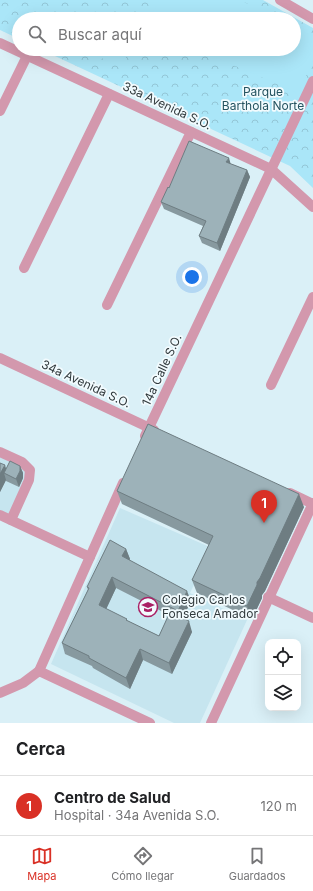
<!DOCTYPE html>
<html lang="es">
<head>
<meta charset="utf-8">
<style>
	body { margin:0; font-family:Inter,sans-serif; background:#f2f2f2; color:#202124 }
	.controls { position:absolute; right:12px; bottom:12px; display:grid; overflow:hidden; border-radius:8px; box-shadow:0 4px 16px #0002 }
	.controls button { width:36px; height:36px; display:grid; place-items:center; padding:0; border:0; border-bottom:1px solid #e0e0e0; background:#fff; color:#202124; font:20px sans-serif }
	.you { position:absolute; left:192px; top:277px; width:14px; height:14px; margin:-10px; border:3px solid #fff; border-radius:50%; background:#1a73e8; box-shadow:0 0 0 6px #1a73e833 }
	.badge { display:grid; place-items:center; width:26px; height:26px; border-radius:50%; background:#d93025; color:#fff; font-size:13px; font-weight:700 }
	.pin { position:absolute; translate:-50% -33px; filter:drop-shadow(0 1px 2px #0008) }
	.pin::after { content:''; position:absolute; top:21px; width:14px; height:12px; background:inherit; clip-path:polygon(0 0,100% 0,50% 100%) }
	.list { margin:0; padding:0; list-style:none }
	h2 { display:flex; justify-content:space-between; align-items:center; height:52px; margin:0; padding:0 16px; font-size:17px }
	h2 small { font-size:13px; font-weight:400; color:#757577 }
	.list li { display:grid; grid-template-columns:26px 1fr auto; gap:12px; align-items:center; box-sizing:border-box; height:60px; padding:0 16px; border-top:1px solid #e0e0e0 }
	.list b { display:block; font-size:15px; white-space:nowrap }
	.list p { margin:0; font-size:13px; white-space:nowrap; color:#757577 }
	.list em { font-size:13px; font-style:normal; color:#757577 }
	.icon { flex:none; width:22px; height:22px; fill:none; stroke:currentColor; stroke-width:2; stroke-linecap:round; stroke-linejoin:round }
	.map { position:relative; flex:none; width:313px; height:723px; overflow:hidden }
	.search { position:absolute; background:#fff; box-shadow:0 4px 16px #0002; left:12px; right:12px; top:12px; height:44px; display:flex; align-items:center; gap:10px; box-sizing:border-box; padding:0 14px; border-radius:22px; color:#757577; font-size:15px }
	.sheet { height:112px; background:#fff }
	nav { display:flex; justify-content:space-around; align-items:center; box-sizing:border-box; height:56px; border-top:1px solid #e0e0e0; background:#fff; font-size:11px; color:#757577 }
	nav a { display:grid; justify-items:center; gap:2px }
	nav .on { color:#d93025 }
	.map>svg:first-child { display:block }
	.built { fill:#c6e5ef }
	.park { fill:url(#park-crowns) }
	.pitch { fill:#aae6f8 }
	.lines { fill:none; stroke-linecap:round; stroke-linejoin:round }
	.street { stroke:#d398ad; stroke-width:10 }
	.wall { fill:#87999f; fill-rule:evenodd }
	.shaded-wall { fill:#6e7d82 }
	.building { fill:#9db2b9; stroke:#6e7d82 }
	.labels { text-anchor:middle; stroke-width:3.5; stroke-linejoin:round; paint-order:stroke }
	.park-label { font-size:12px; fill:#245360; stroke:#f2fbfe }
	.street-label { font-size:12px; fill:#313a3d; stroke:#f2fbfe }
	.poi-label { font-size:12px; fill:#313a3d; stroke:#f2fbfe; text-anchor:start }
</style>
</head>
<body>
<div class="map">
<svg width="313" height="723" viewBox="0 0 313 723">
	<defs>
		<pattern id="park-crowns" width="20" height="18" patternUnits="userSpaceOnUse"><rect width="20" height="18" fill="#aae6f8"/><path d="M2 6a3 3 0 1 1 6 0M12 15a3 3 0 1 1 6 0" fill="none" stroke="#93c6d6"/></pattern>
	</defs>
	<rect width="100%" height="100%" fill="#daf0f7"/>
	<g class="built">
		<polygon points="0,452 30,470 11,520 0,515"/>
		<polygon points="120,508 212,548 190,593 247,620 200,723 174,723 51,664"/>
	</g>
	<polygon class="park" points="0,0 263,0 313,28 313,188 290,166 40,49 294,49 294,19 19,19 19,39 0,30"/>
	<g class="pitch">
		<polygon points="159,0 240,0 278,19 150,19"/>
		<polygon points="90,9 110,19 85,19"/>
		<polygon points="294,27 313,36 313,61 298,93 196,49 294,49"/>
		<polygon points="84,49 130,49 121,68"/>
	</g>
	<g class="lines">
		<g class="street">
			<polyline points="280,0 313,19"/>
			<polyline points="0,43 271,169 313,207"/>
			<polyline points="0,111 27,56"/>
			<polyline points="24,268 109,94"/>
			<polyline points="107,305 191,132"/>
			<polyline points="0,358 154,430"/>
			<polyline points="271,385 313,297"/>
			<polyline points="145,436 313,81"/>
			<polyline points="0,452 22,462 30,470 29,480 11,520"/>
			<polyline points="290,493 313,504"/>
			<polyline points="0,515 90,557"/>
			<polyline points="268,597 313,618"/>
			<polyline points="39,671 123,483"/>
			<polyline points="0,693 23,683 39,671 150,723"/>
			<polyline points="211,723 313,503"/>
		</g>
	</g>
	<g class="wall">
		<polygon points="231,164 247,170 250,177 220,251 202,243 199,236 203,226 164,209 161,202 169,188"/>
		<polygon points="0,463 6,469 20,466 23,473 23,478 19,487 6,481 6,480 0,492"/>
		<polygon points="117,491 304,507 265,591 262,595 262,598 252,619 197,593 192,580 209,545 122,504"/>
		<path d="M 126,549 L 130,559 L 129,560 L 191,601 L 183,618 L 192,632 L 172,674 L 143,660 L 130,689 L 93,668 L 92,666 L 65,654 L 62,643 L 88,590 L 87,587 ZM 116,588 L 169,615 L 159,636 L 128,621 L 106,609 Z"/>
	</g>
	<g class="shaded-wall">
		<polygon points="229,158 231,165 226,162"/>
		<polygon points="247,170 250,177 220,251 217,243"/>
		<polygon points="5,465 8,475 4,473 6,480 0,492 0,474"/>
		<polygon points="20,466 23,473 23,478 19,487 16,479"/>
		<polygon points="299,494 304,507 265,591 262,595 262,598 252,619 247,606 257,582"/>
		<polygon points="126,549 130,559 126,567 122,556"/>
		<polygon points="112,577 116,588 103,616 99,605"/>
		<polygon points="187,591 191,601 181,621 178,611"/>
		<polygon points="189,621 192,632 172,674 169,663"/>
		<polygon points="140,649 143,660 130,689 126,678"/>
	</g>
	<g class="building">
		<polygon points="189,141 229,158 226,162 247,170 217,243 199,236 206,221 161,202 168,187 169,188"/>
		<polygon points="148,424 299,494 260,578 257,582 257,585 247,606 192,580 213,536 117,491"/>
		<polygon points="10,461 20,466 20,471 16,479 4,473"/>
		<polygon points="0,463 5,465 0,474"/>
		<polygon points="110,540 126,549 122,556 187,591 178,611 112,577 99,605 127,619 126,620 159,636 170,612 189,621 169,663 140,649 126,678 89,658 89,656 62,643 89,588 87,587"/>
	</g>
	<defs>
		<g id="school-ring" transform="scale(1)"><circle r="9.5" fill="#f2fbfe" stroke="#a92065" stroke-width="1.5"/><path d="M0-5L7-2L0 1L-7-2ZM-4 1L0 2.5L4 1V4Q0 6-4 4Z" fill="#a92065"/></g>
	</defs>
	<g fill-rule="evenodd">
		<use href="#school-ring" x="148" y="607"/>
	</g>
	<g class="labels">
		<g class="park-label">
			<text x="263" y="96">Parque<tspan x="263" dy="14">Barthola Norte</tspan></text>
		</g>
		<g class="street-label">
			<text transform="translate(167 106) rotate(25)" y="4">33a Avenida S.O.</text>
			<text transform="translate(162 370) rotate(-65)" y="4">14a Calle S.O.</text>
			<text transform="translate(86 384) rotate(25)" y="4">34a Avenida S.O.</text>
		</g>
		<g class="poi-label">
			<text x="162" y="604">Colegio Carlos<tspan x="162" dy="14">Fonseca Amador</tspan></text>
		</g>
	</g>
</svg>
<div class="controls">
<button><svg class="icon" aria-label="locate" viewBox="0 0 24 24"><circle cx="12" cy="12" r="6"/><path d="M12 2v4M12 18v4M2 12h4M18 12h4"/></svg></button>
<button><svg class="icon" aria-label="layers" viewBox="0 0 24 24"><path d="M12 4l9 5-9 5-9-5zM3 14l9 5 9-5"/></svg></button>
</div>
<div class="you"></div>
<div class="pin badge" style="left:264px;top:523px">1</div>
<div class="search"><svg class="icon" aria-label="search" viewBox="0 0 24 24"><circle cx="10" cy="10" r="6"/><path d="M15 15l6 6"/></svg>Buscar aquí</div>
</div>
<section class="sheet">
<h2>Cerca<small></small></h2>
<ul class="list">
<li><span class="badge">1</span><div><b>Centro de Salud</b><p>Hospital · 34a Avenida S.O.</p></div><em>120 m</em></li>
</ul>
</section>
<nav>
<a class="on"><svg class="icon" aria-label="map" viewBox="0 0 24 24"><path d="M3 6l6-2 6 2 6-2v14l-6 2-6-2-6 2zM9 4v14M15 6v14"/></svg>Mapa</a>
<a><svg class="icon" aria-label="directions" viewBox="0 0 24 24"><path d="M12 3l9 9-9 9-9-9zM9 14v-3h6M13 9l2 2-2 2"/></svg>Cómo llegar</a>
<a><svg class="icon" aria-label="saved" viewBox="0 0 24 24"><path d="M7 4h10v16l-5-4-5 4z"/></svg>Guardados</a>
</nav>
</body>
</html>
